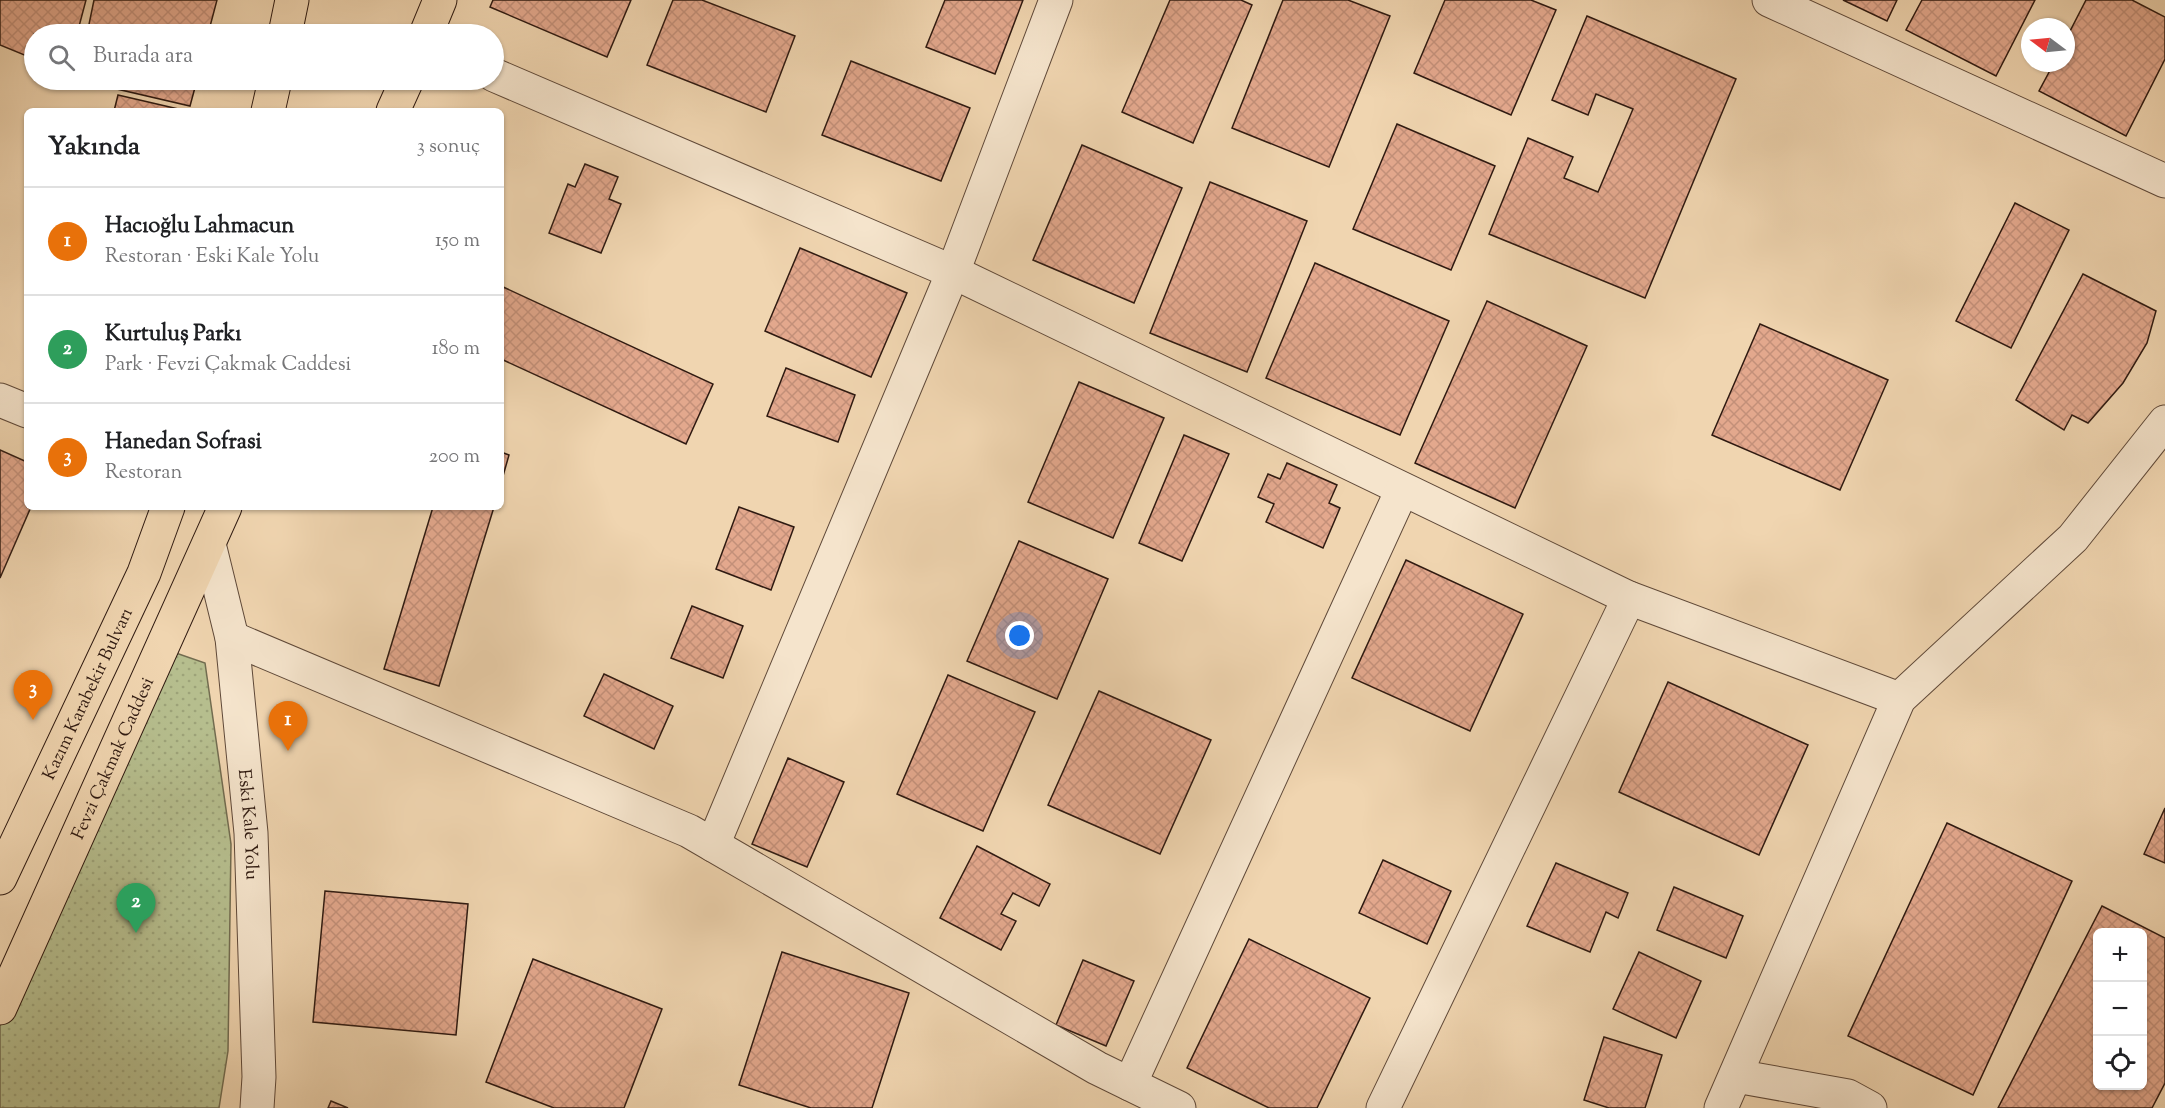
<!DOCTYPE html>
<html lang="tr">
<head>
<meta charset="utf-8">
<style>
	body { margin:0; font-family:"Sorts Mill Goudy",serif; background:#f2f2f2; color:#202124 }
	.controls { position:absolute; right:18px; bottom:18px; display:grid; overflow:hidden; border-radius:9px; box-shadow:0 2px 4px #0004 }
	.controls button { width:54px; height:54px; display:grid; place-items:center; padding:0; border:0; border-bottom:2px solid #e0e0e0; background:#fff; color:#202124; font:30px sans-serif }
	.compass { position:absolute; left:2021px; top:18px; width:54px; height:54px; border-radius:50%; background:#fff; box-shadow:0 2px 4px #0004; rotate:286deg }
	.you { position:absolute; left:1020px; top:636px; width:21px; height:21px; margin:-15px; border:4px solid #fff; border-radius:50%; background:#1a73e8; box-shadow:0 0 0 9px #1a73e833 }
	.badge { display:grid; place-items:center; width:39px; height:39px; border-radius:50%; background:#d93025; color:#fff; font-size:20px; font-weight:700 }
	.pin { position:absolute; translate:-50% -50px; filter:drop-shadow(0 2px 3px #0008) }
	.pin::after { content:''; position:absolute; top:32px; width:21px; height:18px; background:inherit; clip-path:polygon(0 0,100% 0,50% 100%) }
	.list { margin:0; padding:0; list-style:none }
	h2 { display:flex; justify-content:space-between; align-items:center; height:78px; margin:0; padding:0 24px; font-size:26px }
	h2 small { font-size:20px; font-weight:400; color:#757577 }
	.list li { display:grid; grid-template-columns:39px 1fr auto; gap:18px; align-items:center; box-sizing:border-box; height:108px; padding:0 24px; border-top:2px solid #e0e0e0 }
	.list b { display:block; font-size:22px; white-space:nowrap }
	.list p { margin:0; font-size:20px; white-space:nowrap; color:#757577 }
	.list em { font-size:20px; font-style:normal; color:#757577 }
	.icon { flex:none; width:33px; height:33px; fill:none; stroke:currentColor; stroke-width:2; stroke-linecap:round; stroke-linejoin:round }
	.map { position:relative; flex:none; width:2165px; height:1108px; overflow:hidden }
	.search { position:absolute; background:#fff; box-shadow:0 2px 4px #0004; left:24px; top:24px; width:480px; height:66px; display:flex; align-items:center; gap:15px; box-sizing:border-box; padding:0 21px; border-radius:33px; color:#757577; font-size:22px }
	.panel { position:absolute; background:#fff; box-shadow:0 2px 4px #0004; left:24px; top:108px; width:480px; height:402px; border-radius:9px }
	.map>svg:first-child { display:block }
	.park { fill:url(#park-dots); stroke:#726c50; stroke-width:1.5 }
	.building { fill:url(#building-cross-hatch); stroke:#2f1a11; stroke-width:1.5; fill-rule:evenodd }
	.lines { fill:none; stroke-linecap:round; stroke-linejoin:round }
	.minor-casing { stroke:#5f4939; stroke-width:35 }
	.major-casing { stroke:#2f1a11; stroke-width:35 }
	.minor { stroke:#f5e4cc; stroke-width:33 }
	.major { stroke:#f0d5b0; stroke-width:33 }
	.labels { text-anchor:middle; stroke-width:6; stroke-linejoin:round; paint-order:stroke }
	.street-label { font-size:18px; fill:#2f1a11; stroke:#f5e4cc }
</style>
</head>
<body>
<div class="map">
<svg width="2165" height="1108" viewBox="0 0 2165 1108">
	<defs>
		<pattern id="park-dots" width="8" height="8" patternUnits="userSpaceOnUse" patternTransform="scale(1.5)"><rect width="8" height="8" fill="#b6be8e"/><path d="M2 2h.1M6 6h.1" fill="none" stroke="#9da379" stroke-width="1.8" stroke-linecap="round"/></pattern>
		<pattern id="building-cross-hatch" width="8" height="8" patternUnits="userSpaceOnUse" patternTransform="scale(1.5)"><rect width="8" height="8" fill="#e3a88d"/><path d="M0 0l8 8M0 8l8-8" fill="none" stroke="#c39079"/></pattern>
	</defs>
	<rect width="100%" height="100%" fill="#f0d5b0"/>
	<filter id="stains"><feTurbulence type="fractalNoise" baseFrequency=".00333" numOctaves="4"/><feColorMatrix values="0 0 0 0 .2 0 0 0 0 .09 0 0 0 0 .02 0 0 0 .5 -.17"/></filter>
	<radialGradient id="worn" r=".72"><stop offset=".6" stop-color="#630" stop-opacity="0"/><stop offset="1" stop-color="#630" stop-opacity=".3"/></radialGradient>
	<polygon class="park" points="173,652 205,663 231,844 228,1051 219,1108 0,1108 0,1022"/>
	<g class="building">
		<polygon points="0,0 86,0 77,34 34,34 34,59 0,45"/>
		<polygon points="94,0 217,0 208,34 87,34"/>
		<polygon points="493,0 631,0 607,57 490,7"/>
		<polygon points="673,0 702,0 795,36 766,112 647,65"/>
		<polygon points="945,0 1023,0 995,74 926,47"/>
		<polygon points="1170,0 1241,0 1252,5 1193,143 1122,112"/>
		<polygon points="1283,0 1348,0 1390,16 1329,167 1232,128"/>
		<polygon points="1445,0 1531,0 1556,10 1511,115 1414,73"/>
		<polygon points="1843,0 1897,0 1887,21"/>
		<polygon points="1922,0 2035,0 1996,76 1906,30"/>
		<polygon points="2086,0 2132,0 2165,17 2165,59 2126,136 2039,91 2054,63 2066,63 2066,39"/>
		<polygon points="1587,16 1736,79 1645,298 1489,234 1528,138 1573,157 1564,178 1598,192 1633,109 1596,94 1588,115 1552,100"/>
		<polygon points="851,61 970,108 941,181 822,135"/>
		<polygon points="78,80 197,80 190,106"/>
		<polygon points="118,95 187,111 114,111"/>
		<polygon points="1397,124 1495,166 1451,270 1353,229"/>
		<polygon points="1082,145 1182,188 1134,303 1033,260"/>
		<polygon points="585,164 618,177 609,199 621,204 601,253 549,233 568,184 575,187"/>
		<polygon points="1210,182 1307,221 1247,372 1150,333"/>
		<polygon points="2015,203 2069,230 2011,348 1956,321"/>
		<polygon points="800,248 907,293 871,377 765,331"/>
		<polygon points="1315,263 1449,321 1400,435 1266,378"/>
		<polygon points="2083,274 2156,311 2147,343 2123,383 2088,423 2072,415 2064,430 2016,400"/>
		<polygon points="501,286 713,384 686,444 501,359"/>
		<polygon points="1487,301 1587,346 1515,508 1415,463"/>
		<polygon points="1760,324 1888,380 1840,490 1712,435"/>
		<polygon points="786,368 855,395 838,442 767,416"/>
		<polygon points="1079,382 1164,418 1113,538 1028,502"/>
		<polygon points="1184,435 1229,454 1182,561 1139,543"/>
		<polygon points="0,450 27,462 27,507 31,507 0,578"/>
		<polygon points="501,452 509,455 501,483"/>
		<polygon points="1287,463 1337,485 1329,503 1340,508 1323,548 1266,522 1274,504 1258,497 1268,474 1280,479"/>
		<polygon points="433,507 494,507 439,686 384,669"/>
		<polygon points="739,507 794,527 771,590 716,569"/>
		<polygon points="1019,541 1108,579 1057,699 967,661"/>
		<polygon points="1406,560 1523,614 1470,731 1352,678"/>
		<polygon points="692,606 743,626 723,678 671,658"/>
		<polygon points="604,674 673,706 654,749 584,716"/>
		<polygon points="948,675 1035,712 983,831 897,794"/>
		<polygon points="1668,682 1808,745 1759,855 1619,792"/>
		<polygon points="1099,691 1211,740 1160,854 1048,805"/>
		<polygon points="788,758 844,782 807,867 752,844"/>
		<polygon points="2165,808 2165,863 2144,854"/>
		<polygon points="1947,823 2072,881 1973,1095 1848,1036"/>
		<polygon points="977,846 1050,884 1039,906 1013,893 1001,914 1016,921 1001,950 940,918"/>
		<polygon points="1383,860 1451,891 1427,944 1359,913"/>
		<polygon points="1556,863 1628,893 1618,918 1606,912 1590,952 1527,926"/>
		<polygon points="1674,887 1743,916 1726,958 1657,930"/>
		<polygon points="325,891 468,904 456,1035 313,1022"/>
		<path d="M 2102,906 L 2165,938 L 2165,1083 L 2152,1108 L 1998,1108 ZM 2098,932 L 2142,932 L 2142,1086 L 2098,1086 Z"/>
		<polygon points="1249,939 1370,998 1317,1108 1269,1108 1187,1068"/>
		<polygon points="782,952 909,993 872,1108 811,1108 739,1085"/>
		<polygon points="1639,952 1701,981 1676,1038 1613,1009"/>
		<polygon points="533,959 662,1009 624,1108 554,1108 486,1082"/>
		<polygon points="1083,960 1134,981 1106,1046 1056,1025"/>
		<polygon points="1604,1037 1662,1055 1645,1108 1609,1108 1584,1100"/>
		<polygon points="331,1101 348,1108 328,1108"/>
	</g>
	<g class="lines">
		<g class="minor-casing">
			<g id="minor">
				<polyline points="1769,0 2165,181"/>
				<polyline points="494,75 953,272 1629,598 1899,699"/>
				<polyline points="0,400 27,411"/>
				<path id="s1" d="M 209,544 L 232,638 L 251,833 L 259,1077 L 257,1108"/>
				<polyline points="232,638 689,831 1097,1068 1179,1108"/>
				<polyline points="713,845 953,272 1056,0"/>
				<polyline points="1736,1076 1848,1096 1870,1108"/>
				<polyline points="1130,1084 1402,490"/>
				<polyline points="1383,1108 1629,598"/>
				<polyline points="1721,1108 1899,699 2073,538 2165,422"/>
			</g>
		</g>
		<g class="major-casing">
			<g id="major">
				<polyline points="285,34 292,0"/>
				<polyline points="426,34 440,0"/>
				<polyline points="268,111 275,80"/>
				<polyline points="393,111 407,80"/>
				<path id="s2" d="M 0,878 L 144,573 L 168,507"/>
				<path id="s3" d="M 0,1008 L 225,507"/>
			</g>
		</g>
		<use href="#minor" class="minor"/>
		<use href="#major" class="major"/>
	</g>
	<g class="labels">
		<g class="street-label">
			<text dy="6" stroke="none"><textPath href="#s2" startOffset="204">Kazım Karabekir Bulvarı</textPath></text>
			<text dy="6" stroke="none"><textPath href="#s3" startOffset="274">Fevzi Çakmak Caddesi</textPath></text>
			<text dy="6" stroke="none"><textPath href="#s1" startOffset="284">Eski Kale Yolu</textPath></text>
		</g>
	</g>
	<rect width="100%" height="100%" filter="url(#stains)"/>
	<rect width="100%" height="100%" fill="url(#worn)"/>
</svg>
<div class="controls">
<button>+</button>
<button>−</button>
<button><svg class="icon" aria-label="locate" viewBox="0 0 24 24"><circle cx="12" cy="12" r="6"/><path d="M12 2v4M12 18v4M2 12h4M18 12h4"/></svg></button>
</div>
<svg class="compass" viewBox="-18 -18 36 36"><path d="M0-13l5 13h-10z" fill="#e53935"/><path d="M0 13l5-13h-10z" fill="#757577"/></svg>
<div class="you"></div>
<div class="pin badge" style="left:288px;top:751px;background:#e8710a">1</div>
<div class="pin badge" style="left:136px;top:933px;background:#2e9e5b">2</div>
<div class="pin badge" style="left:33px;top:720px;background:#e8710a">3</div>
<div class="search"><svg class="icon" aria-label="search" viewBox="0 0 24 24"><circle cx="10" cy="10" r="6"/><path d="M15 15l6 6"/></svg>Burada ara</div>
<section class="panel">
<h2>Yakında<small>3 sonuç</small></h2>
<ul class="list">
<li><span class="badge" style="background:#e8710a">1</span><div><b>Hacıoğlu Lahmacun</b><p>Restoran · Eski Kale Yolu</p></div><em>150 m</em></li>
<li><span class="badge" style="background:#2e9e5b">2</span><div><b>Kurtuluş Parkı</b><p>Park · Fevzi Çakmak Caddesi</p></div><em>180 m</em></li>
<li><span class="badge" style="background:#e8710a">3</span><div><b>Hanedan Sofrasi</b><p>Restoran</p></div><em>200 m</em></li>
</ul>
</section>
</div>
</body>
</html>
